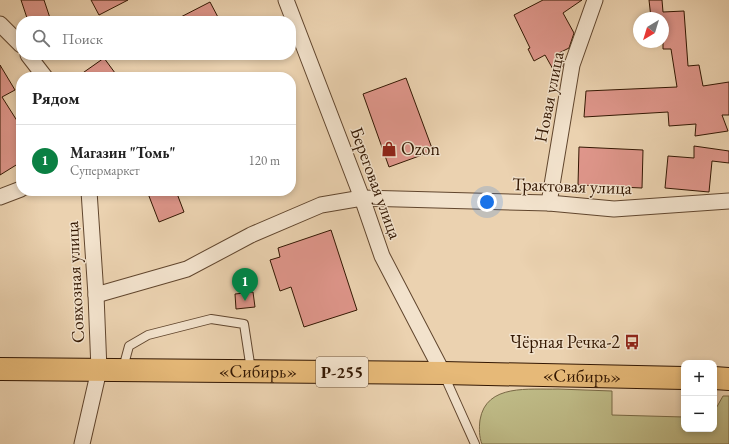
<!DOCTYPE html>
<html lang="ru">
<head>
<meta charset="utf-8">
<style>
	body { margin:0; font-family:"EB Garamond",serif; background:#f6f6f6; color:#222 }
	.controls { position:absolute; right:12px; bottom:12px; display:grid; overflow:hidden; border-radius:8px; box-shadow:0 2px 6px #0003 }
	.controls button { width:36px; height:36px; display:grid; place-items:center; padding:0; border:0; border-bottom:1px solid #e0e0e0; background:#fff; color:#222; font:20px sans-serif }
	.compass { position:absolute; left:633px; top:12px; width:36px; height:36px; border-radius:50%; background:#fff; box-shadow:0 2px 6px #0003; rotate:218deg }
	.you { position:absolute; left:487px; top:202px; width:14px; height:14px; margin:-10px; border:3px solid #fff; border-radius:50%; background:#1a73e8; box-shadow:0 0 0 6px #1a73e833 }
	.badge { display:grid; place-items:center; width:26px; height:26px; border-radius:50%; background:#0b8043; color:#fff; font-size:13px; font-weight:700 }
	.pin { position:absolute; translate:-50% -33px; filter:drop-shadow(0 1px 2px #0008) }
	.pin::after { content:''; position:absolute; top:21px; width:14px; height:12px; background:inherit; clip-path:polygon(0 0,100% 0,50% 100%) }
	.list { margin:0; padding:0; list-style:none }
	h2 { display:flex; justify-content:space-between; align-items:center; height:52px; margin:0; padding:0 16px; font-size:17px }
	h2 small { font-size:13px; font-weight:400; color:#767676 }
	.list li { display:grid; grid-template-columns:26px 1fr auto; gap:12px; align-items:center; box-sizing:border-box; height:72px; padding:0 16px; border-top:1px solid #e0e0e0 }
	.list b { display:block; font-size:15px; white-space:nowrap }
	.list p { margin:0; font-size:13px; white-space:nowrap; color:#767676 }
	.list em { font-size:13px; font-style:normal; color:#767676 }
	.icon { flex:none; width:22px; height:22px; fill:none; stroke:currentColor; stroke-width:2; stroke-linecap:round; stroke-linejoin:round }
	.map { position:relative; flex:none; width:729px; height:444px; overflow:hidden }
	.search { position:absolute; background:#fff; box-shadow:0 2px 6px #0003; left:16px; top:16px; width:280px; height:44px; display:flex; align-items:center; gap:10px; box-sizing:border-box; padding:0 14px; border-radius:16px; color:#767676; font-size:15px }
	.panel { position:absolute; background:#fff; box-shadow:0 2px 6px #0003; left:16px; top:72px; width:280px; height:124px; border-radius:16px }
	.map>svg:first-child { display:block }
	.green { fill:#beba86; stroke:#786844 }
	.building { fill:#df968b; stroke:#331702 }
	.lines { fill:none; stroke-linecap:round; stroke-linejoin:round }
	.service-casing { stroke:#61462e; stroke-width:10 }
	.minor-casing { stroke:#61462e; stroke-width:17 }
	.trunk-casing { stroke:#331702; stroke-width:24 }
	.service { stroke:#f2e2cc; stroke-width:8 }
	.minor { stroke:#f2e2cc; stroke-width:15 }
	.trunk { stroke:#e6b978; stroke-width:22 }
	.labels { text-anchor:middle; stroke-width:3; stroke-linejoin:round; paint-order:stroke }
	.shield { fill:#f2e2cc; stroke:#6c543f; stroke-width:1 }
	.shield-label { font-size:17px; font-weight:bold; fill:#331702 }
	.street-label { font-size:18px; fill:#331702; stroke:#f2e2cc }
	.poi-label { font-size:18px; fill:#331702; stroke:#f2e2cc; text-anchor:start }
</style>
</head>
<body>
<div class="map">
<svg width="729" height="444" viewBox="0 0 729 444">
	<rect width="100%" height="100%" fill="#ebd2b0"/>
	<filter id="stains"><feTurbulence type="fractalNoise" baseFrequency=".005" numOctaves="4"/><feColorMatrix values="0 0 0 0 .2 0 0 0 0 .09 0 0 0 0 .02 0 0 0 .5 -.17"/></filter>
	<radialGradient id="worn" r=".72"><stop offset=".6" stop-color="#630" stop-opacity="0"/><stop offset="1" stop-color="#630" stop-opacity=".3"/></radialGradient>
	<path class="green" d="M 558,389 L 612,391 L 612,415 L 684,417 L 684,429 L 714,429 L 714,412 L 723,396 L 729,396 L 729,444 L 482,444 C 479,437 479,428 480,420 C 486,383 530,390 558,389 Z"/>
	<g class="building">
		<polygon points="21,0 44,0 51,21 28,21"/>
		<polygon points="91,0 128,0 99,15"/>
		<polygon points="543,0 582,0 563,13 574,33 569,48 559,53 563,63 563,66 554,71 545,55 534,61 528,49 530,48 514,15"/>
		<polygon points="649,0 662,0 663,12 684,11 688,66 699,65 703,86 729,82 729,115 722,115 728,131 695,136 696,124 669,126 668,112 584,117 586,91 677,87 671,49 663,49 663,18 651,18"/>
		<polygon points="210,2 220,21 173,21"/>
		<polygon points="104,58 118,77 77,77"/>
		<polygon points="0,65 15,90 2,97 21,127 21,162 0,175"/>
		<polygon points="406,78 433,151 389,167 363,94"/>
		<polygon points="694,146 729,151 729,163 712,161 709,192 665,188 668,156 694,158"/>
		<polygon points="579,147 643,150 642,188 578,185"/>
		<polygon points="147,191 176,191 184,212 159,222"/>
		<polygon points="331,230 357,310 304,327 291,287 280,291 270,260 280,257 278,248"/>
		<polygon points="253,292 255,307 236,309 235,294"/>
	</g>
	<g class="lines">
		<g class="service-casing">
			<g id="service">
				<polyline points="123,368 129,346 148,335 211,319 244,324 251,370"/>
				<polyline points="444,375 475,444"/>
			</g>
		</g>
		<g class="minor-casing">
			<g id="minor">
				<polyline points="286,0 362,198 382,256 443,373"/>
				<polyline points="0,24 21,45"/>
				<polyline points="28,55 45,77"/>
				<polyline points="0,197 21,189"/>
				<polyline points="549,203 572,65 595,0"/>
				<polyline points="96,295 187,269 251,235 321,205 362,198 549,203 614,209 729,201"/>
				<polyline points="82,444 99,370 96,295 89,191"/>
			</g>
		</g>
		<g class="trunk-casing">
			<g id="trunk">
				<path id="s1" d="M 0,369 L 443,373 L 684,378"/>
				<polyline points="714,378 729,379"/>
			</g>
		</g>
		<use href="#service" class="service"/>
		<use href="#minor" class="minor"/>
		<use href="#trunk" class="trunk"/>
	</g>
	<defs>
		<g id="shop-bare" transform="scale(1.2)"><path d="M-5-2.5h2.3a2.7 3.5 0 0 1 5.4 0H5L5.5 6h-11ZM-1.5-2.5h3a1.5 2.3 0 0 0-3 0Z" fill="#8f2418" stroke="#f2e2cc" stroke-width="2.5" paint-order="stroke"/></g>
		<g id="bus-bare" transform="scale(1.2)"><path d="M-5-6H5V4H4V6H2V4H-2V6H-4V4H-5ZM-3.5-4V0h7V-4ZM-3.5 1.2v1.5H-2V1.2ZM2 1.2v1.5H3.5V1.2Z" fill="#8f2418" stroke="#f2e2cc" stroke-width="2.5" paint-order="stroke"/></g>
	</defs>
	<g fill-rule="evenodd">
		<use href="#shop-bare" x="389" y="149"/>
		<use href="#bus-bare" x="632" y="342"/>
	</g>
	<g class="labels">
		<rect class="shield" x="316" y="357" width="52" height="30" rx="3"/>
		<g class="shield-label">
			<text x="342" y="378">Р-255</text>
		</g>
		<g class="street-label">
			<text transform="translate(549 97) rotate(-79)" y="6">Новая улица</text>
			<text transform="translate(376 183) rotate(70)" y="6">Береговая улица</text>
			<text transform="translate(572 186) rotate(2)" y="6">Трактовая улица</text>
			<text transform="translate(75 282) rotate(-93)" y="6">Совхозная улица</text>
			<text dy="6" stroke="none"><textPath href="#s1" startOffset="258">«Сибирь»</textPath></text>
			<text dy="6" stroke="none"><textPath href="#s1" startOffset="582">«Сибирь»</textPath></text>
		</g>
		<g class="poi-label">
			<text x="401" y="155">Ozon</text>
			<text x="620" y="348" text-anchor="end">Чёрная Речка-2</text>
		</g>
	</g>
	<rect width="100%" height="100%" filter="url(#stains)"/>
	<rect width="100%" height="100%" fill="url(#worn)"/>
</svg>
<div class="controls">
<button>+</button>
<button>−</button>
</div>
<svg class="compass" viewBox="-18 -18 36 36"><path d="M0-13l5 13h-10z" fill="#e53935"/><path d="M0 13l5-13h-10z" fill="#767676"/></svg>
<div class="you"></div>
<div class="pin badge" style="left:245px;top:301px">1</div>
<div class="search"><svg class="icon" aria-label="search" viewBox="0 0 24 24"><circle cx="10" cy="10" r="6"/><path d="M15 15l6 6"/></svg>Поиск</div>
<section class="panel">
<h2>Рядом<small></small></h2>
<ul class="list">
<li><span class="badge">1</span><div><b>Магазин &quot;Томь&quot;</b><p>Супермаркет</p></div><em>120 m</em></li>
</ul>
</section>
</div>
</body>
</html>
